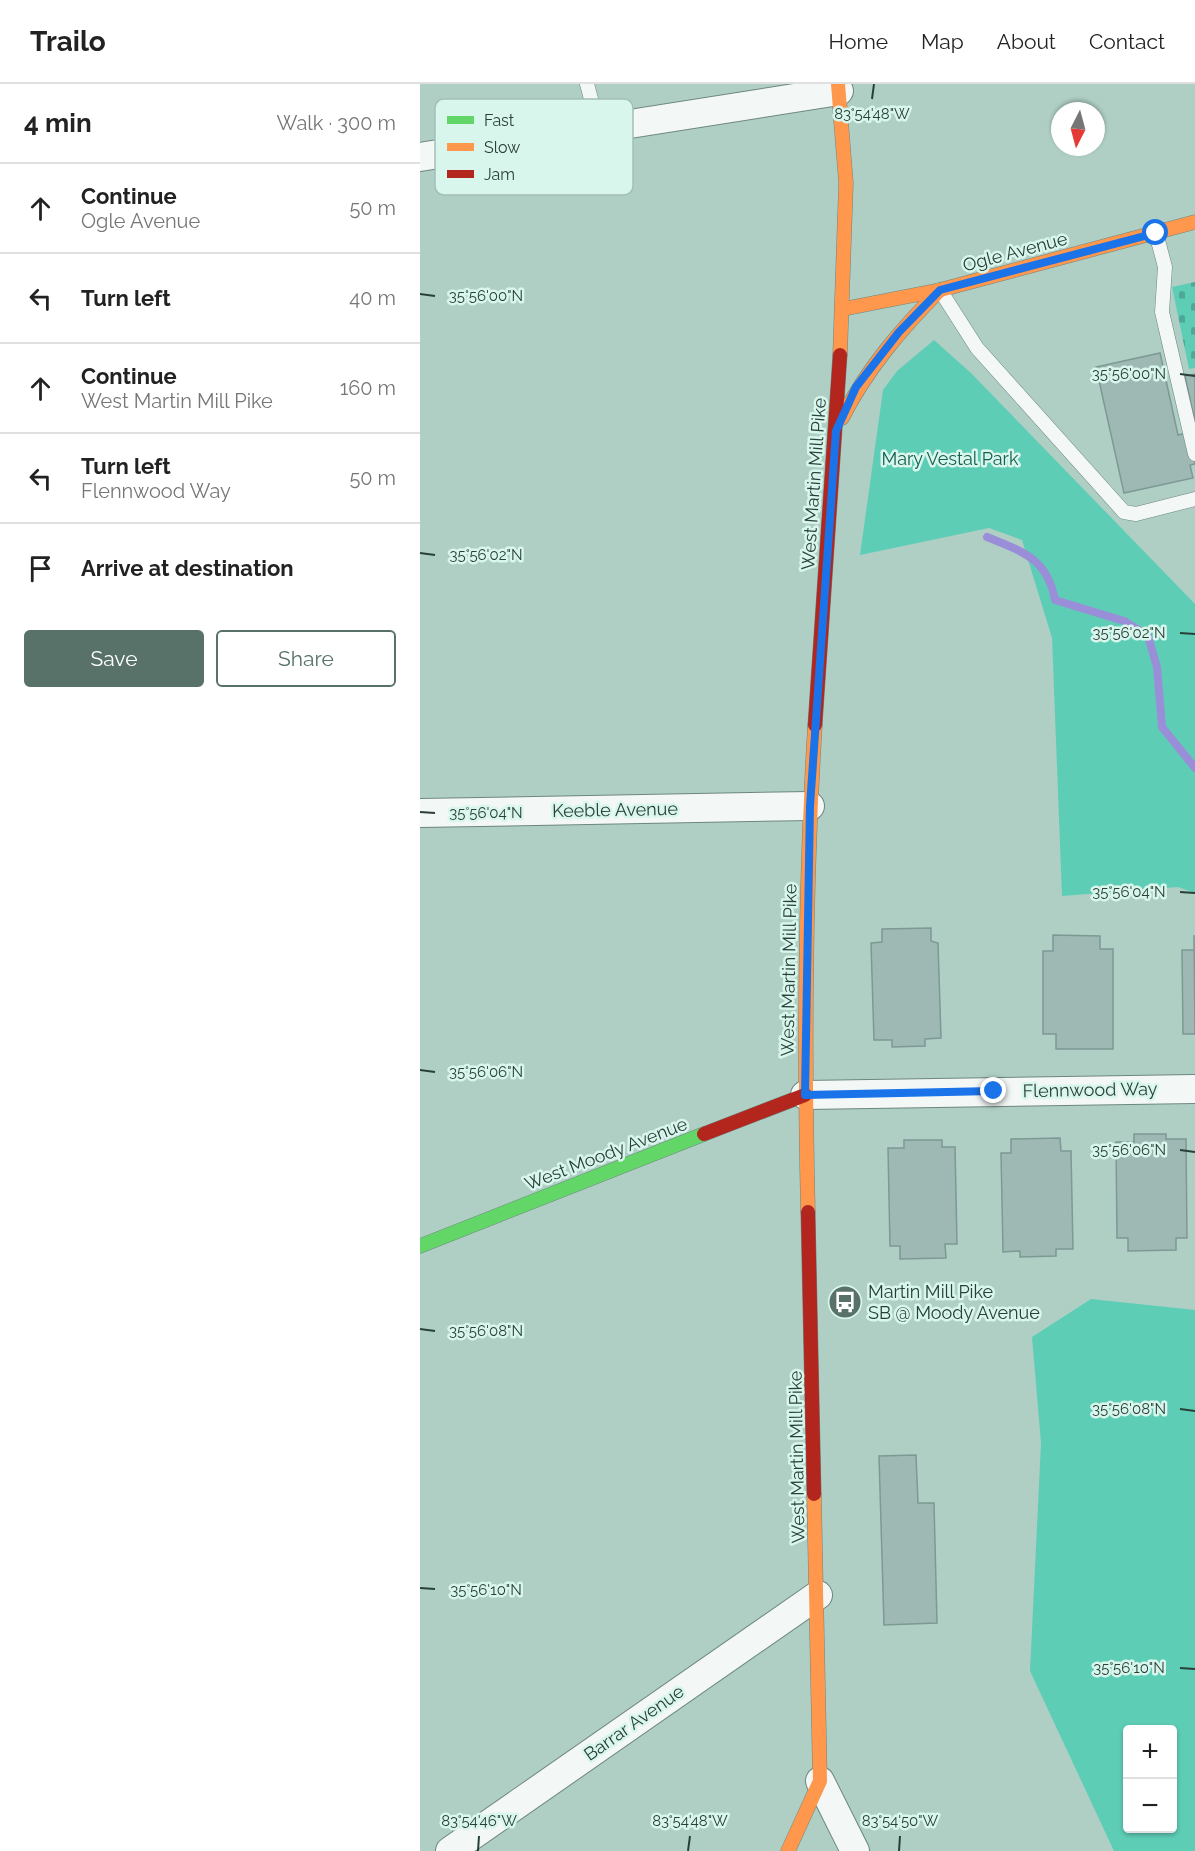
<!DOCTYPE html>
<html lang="en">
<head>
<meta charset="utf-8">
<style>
	body { margin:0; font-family:Raleway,sans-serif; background:#f2f2f2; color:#222 }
	.controls { position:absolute; right:18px; bottom:18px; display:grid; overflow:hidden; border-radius:6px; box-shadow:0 2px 4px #0004 }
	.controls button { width:54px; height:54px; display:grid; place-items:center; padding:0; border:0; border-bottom:2px solid #e0e0e0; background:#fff; color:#222; font:30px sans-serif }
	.compass { position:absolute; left:631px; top:18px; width:54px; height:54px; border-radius:50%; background:#fff; box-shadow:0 2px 4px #0004; rotate:186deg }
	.stop { position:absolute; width:18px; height:18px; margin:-14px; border:4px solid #1a73e8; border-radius:50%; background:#fff }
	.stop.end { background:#1a73e8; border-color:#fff; box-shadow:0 2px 6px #0008 }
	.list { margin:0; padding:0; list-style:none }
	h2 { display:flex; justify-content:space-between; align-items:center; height:78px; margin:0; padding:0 24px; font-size:26px }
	h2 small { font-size:20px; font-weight:400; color:#767676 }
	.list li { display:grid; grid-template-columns:39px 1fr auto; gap:18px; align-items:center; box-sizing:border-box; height:90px; padding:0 24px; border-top:2px solid #e0e0e0 }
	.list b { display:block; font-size:22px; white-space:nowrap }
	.list p { margin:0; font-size:20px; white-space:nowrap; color:#767676 }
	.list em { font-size:20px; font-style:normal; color:#767676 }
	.actions { display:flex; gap:12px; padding:18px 24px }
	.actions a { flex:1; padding:14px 0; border:2px solid #58726a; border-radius:6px; text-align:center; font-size:21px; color:#58726a }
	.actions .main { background:#58726a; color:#fff }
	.icon { flex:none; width:33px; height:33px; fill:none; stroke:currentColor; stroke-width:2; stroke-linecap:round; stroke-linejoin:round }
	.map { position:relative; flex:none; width:775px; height:1767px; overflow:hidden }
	header { display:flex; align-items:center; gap:36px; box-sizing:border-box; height:84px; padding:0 30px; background:#fff; border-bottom:2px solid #e0e0e0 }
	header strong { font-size:28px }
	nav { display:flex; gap:33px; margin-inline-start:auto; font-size:21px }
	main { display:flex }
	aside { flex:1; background:#fff }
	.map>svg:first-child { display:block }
	.cemetery { fill:url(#cemetery-stones) }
	.park { fill:#5ecdb6; fill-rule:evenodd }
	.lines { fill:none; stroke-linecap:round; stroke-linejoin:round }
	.stream { stroke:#9b8ed8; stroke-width:8 }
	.building { fill:#9eb9b4; stroke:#7e9894; stroke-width:1.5 }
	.lane-casing { stroke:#6e8680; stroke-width:15 }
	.street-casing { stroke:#6e8680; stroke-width:30 }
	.fast-casing { stroke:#6e8680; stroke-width:15 }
	.slow-casing { stroke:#6e8680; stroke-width:15 }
	.jam-casing { stroke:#6e8680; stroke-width:15 }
	.lane { stroke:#f3f8f6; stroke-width:14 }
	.street { stroke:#f3f8f6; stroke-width:28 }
	.fast { stroke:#63d668; stroke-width:14 }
	.slow { stroke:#ff974d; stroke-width:14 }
	.jam { stroke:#b3261e; stroke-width:14 }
	.route { stroke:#1a73e8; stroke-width:8 }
	.ticks { fill:none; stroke:#294039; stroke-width:2 }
	.labels { text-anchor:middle; stroke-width:5; stroke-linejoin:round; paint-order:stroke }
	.street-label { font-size:18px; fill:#294039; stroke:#d9f6ed }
	.park-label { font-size:18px; fill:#146050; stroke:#d9f6ed }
	.poi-label { font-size:18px; fill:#294039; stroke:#d9f6ed; text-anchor:start }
	.key { fill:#d9f6ed; stroke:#a4bfb7; stroke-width:1.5 }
	.key-label { font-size:16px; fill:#294039 }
	.ticks-label { font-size:15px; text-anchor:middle; fill:#294039; stroke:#d9f6ed; stroke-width:5; stroke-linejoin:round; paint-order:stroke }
</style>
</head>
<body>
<header>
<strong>Trailo</strong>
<nav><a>Home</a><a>Map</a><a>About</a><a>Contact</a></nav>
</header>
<main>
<aside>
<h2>4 min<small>Walk · 300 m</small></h2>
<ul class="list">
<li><svg class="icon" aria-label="ahead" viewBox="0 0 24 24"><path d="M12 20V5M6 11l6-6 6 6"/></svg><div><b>Continue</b><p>Ogle Avenue</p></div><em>50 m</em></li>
<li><svg class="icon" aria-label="left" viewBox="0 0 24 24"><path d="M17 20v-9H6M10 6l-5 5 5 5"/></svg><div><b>Turn left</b></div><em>40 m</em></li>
<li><svg class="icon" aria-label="ahead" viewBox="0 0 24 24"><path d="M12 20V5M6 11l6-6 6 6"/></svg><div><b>Continue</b><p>West Martin Mill Pike</p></div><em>160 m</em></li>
<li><svg class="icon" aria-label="left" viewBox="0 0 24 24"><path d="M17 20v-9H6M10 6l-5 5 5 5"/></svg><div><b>Turn left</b><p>Flennwood Way</p></div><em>50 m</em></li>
<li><svg class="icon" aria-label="arrive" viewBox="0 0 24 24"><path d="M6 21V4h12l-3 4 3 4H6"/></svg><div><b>Arrive at destination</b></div></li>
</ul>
<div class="actions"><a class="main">Save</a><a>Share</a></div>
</aside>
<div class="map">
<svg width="775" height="1767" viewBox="0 0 775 1767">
	<defs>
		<pattern id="cemetery-stones" width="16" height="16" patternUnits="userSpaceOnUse" patternTransform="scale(1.5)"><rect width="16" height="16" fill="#5ecdb6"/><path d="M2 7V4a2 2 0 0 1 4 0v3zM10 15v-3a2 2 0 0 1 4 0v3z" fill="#4ea895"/></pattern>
	</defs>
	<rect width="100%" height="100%" fill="#afcfc5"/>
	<polygon class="cemetery" points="775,198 775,284 769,285 752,203"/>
	<g class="park">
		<polygon points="514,256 551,289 775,520 775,809 758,803 642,812 632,554 602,456 569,444 440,471 463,306 477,287"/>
		<path d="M 671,1215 L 775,1226 L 775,1767 L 694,1767 L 610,1587 L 621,1359 L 612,1253 ZM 708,1646 L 752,1646 L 752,1744 L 708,1744 Z"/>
	</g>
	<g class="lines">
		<path class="stream" d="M 567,453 C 603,468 627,474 635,516 L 704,537 L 728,552 L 737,583 L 742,643 L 775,684"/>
	</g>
	<g class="building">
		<polygon points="740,269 758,351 775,347 775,380 770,381 773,394 704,409 676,283"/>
		<polygon points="775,290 775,338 765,292"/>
		<polygon points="511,844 511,857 518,859 521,954 505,955 505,962 472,963 472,956 454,956 451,859 462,858 462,845"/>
		<polygon points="633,851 680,852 680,865 693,865 693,965 636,965 636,950 623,950 623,867 633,867"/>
		<polygon points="774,851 775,950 763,950 762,866 774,866"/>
		<polygon points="714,1050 746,1050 746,1055 766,1055 767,1154 756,1154 756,1166 708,1167 708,1154 697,1154 696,1058 714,1058"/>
		<polygon points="640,1054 641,1067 651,1067 653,1165 636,1165 636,1172 600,1173 600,1167 583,1168 581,1069 591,1069 591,1055"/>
		<polygon points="484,1056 522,1056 522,1063 535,1063 537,1160 525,1160 526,1174 480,1175 480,1162 470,1162 468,1064 484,1064"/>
		<polygon points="496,1371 498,1419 514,1419 517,1539 464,1541 459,1372"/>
	</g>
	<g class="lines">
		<g class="lane-casing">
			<g id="lane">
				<polyline points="167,0 179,45"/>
				<polyline points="736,149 745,183 742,228 775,370"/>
				<polyline points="520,206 557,264 704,428 716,430 775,415"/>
			</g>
		</g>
		<g class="street-casing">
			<g id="street">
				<polyline points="0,73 419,7"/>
				<polyline points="0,729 390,722"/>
				<polyline points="385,1011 775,1005"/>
				<polyline points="400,1697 435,1767"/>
				<polyline points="30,1767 398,1511"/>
			</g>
		</g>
		<g class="fast-casing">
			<polyline id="fast" points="0,1162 284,1050"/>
		</g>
		<g class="slow-casing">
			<g id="slow">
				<polyline points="418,0 426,99 420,271"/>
				<polyline points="423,225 520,206 775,138"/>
				<path d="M 422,334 C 447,285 481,245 520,206"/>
				<path d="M 388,1128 C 384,966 385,803 395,641"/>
				<polyline points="368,1767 400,1697 394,1410"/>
			</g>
		</g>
		<g class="jam-casing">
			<g id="jam">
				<polyline points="395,641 420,271"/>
				<polyline points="284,1050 385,1011"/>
				<polyline points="388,1128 394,1410"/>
			</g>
		</g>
		<use href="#lane" class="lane"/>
		<use href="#street" class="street"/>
		<use href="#fast" class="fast"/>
		<use href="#slow" class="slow"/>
		<use href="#jam" class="jam"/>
	</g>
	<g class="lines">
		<polyline class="route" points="574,1007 385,1011 390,722 416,347 436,303 479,248 520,206 736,149"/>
	</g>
	<path class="ticks" d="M 452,15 L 454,0M 0,210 L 15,212M 760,290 L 775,292M 0,469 L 15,471M 760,549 L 775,550M 0,728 L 15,729M 760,808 L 775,809M 0,986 L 15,988M 760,1066 L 775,1068M 0,1245 L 15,1247M 760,1325 L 775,1327M 0,1504 L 15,1505M 760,1584 L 775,1585M 58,1767 L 59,1752M 268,1767 L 270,1752M 479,1767 L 480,1752"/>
	<defs>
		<g id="bus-disc" transform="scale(1.725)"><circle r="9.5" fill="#58726a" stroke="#d9f6ed"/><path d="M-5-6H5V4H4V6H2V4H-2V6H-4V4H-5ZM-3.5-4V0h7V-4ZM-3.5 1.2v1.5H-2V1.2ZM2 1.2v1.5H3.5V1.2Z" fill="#fff"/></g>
	</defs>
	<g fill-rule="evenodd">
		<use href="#bus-disc" x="425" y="1218"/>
	</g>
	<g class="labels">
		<g class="street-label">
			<text transform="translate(595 168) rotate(-15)" y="6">Ogle Avenue</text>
			<text transform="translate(394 400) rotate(-86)" y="6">West Martin Mill Pike</text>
			<text transform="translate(195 726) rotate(-1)" y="6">Keeble Avenue</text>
			<text transform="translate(369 886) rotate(-89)" y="6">West Martin Mill Pike</text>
			<text transform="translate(670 1006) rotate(-1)" y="6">Flennwood Way</text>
			<text transform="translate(186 1070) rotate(-21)" y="6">West Moody Avenue</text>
			<text transform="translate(377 1373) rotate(-91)" y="6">West Martin Mill Pike</text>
			<text transform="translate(214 1639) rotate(-35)" y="6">Barrar Avenue</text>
		</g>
		<g class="park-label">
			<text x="530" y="381">Mary Vestal Park</text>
		</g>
		<g class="poi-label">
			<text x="448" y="1214">Martin Mill Pike<tspan x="448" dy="21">SB @ Moody Avenue</tspan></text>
		</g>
	</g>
	<rect x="15" y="15" width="198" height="96" rx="9" class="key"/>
	<rect x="27" y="32" width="27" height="8" fill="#63d668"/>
	<rect x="27" y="59" width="27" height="8" fill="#ff974d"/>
	<rect x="27" y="86" width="27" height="8" fill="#b3261e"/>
	<g class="key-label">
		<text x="64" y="42">Fast</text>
		<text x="64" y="69">Slow</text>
		<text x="64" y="96">Jam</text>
	</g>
	<g class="ticks-label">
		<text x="452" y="35">83°54'48"W</text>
		<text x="66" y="217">35°56'00"N</text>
		<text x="709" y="295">35°56'00"N</text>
		<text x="66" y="476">35°56'02"N</text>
		<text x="709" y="554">35°56'02"N</text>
		<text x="66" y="734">35°56'04"N</text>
		<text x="709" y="813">35°56'04"N</text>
		<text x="66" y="993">35°56'06"N</text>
		<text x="709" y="1071">35°56'06"N</text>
		<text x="66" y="1252">35°56'08"N</text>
		<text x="709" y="1330">35°56'08"N</text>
		<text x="66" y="1511">35°56'10"N</text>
		<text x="709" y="1589">35°56'10"N</text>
		<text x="59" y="1742">83°54'46"W</text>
		<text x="270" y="1742">83°54'48"W</text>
		<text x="480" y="1742">83°54'50"W</text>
	</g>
</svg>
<div class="controls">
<button>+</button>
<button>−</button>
</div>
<svg class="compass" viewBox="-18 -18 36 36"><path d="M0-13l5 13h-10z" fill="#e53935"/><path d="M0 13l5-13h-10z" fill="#767676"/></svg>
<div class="stop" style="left:736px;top:149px"></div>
<div class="stop end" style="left:574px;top:1007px"></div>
</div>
</main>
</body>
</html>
